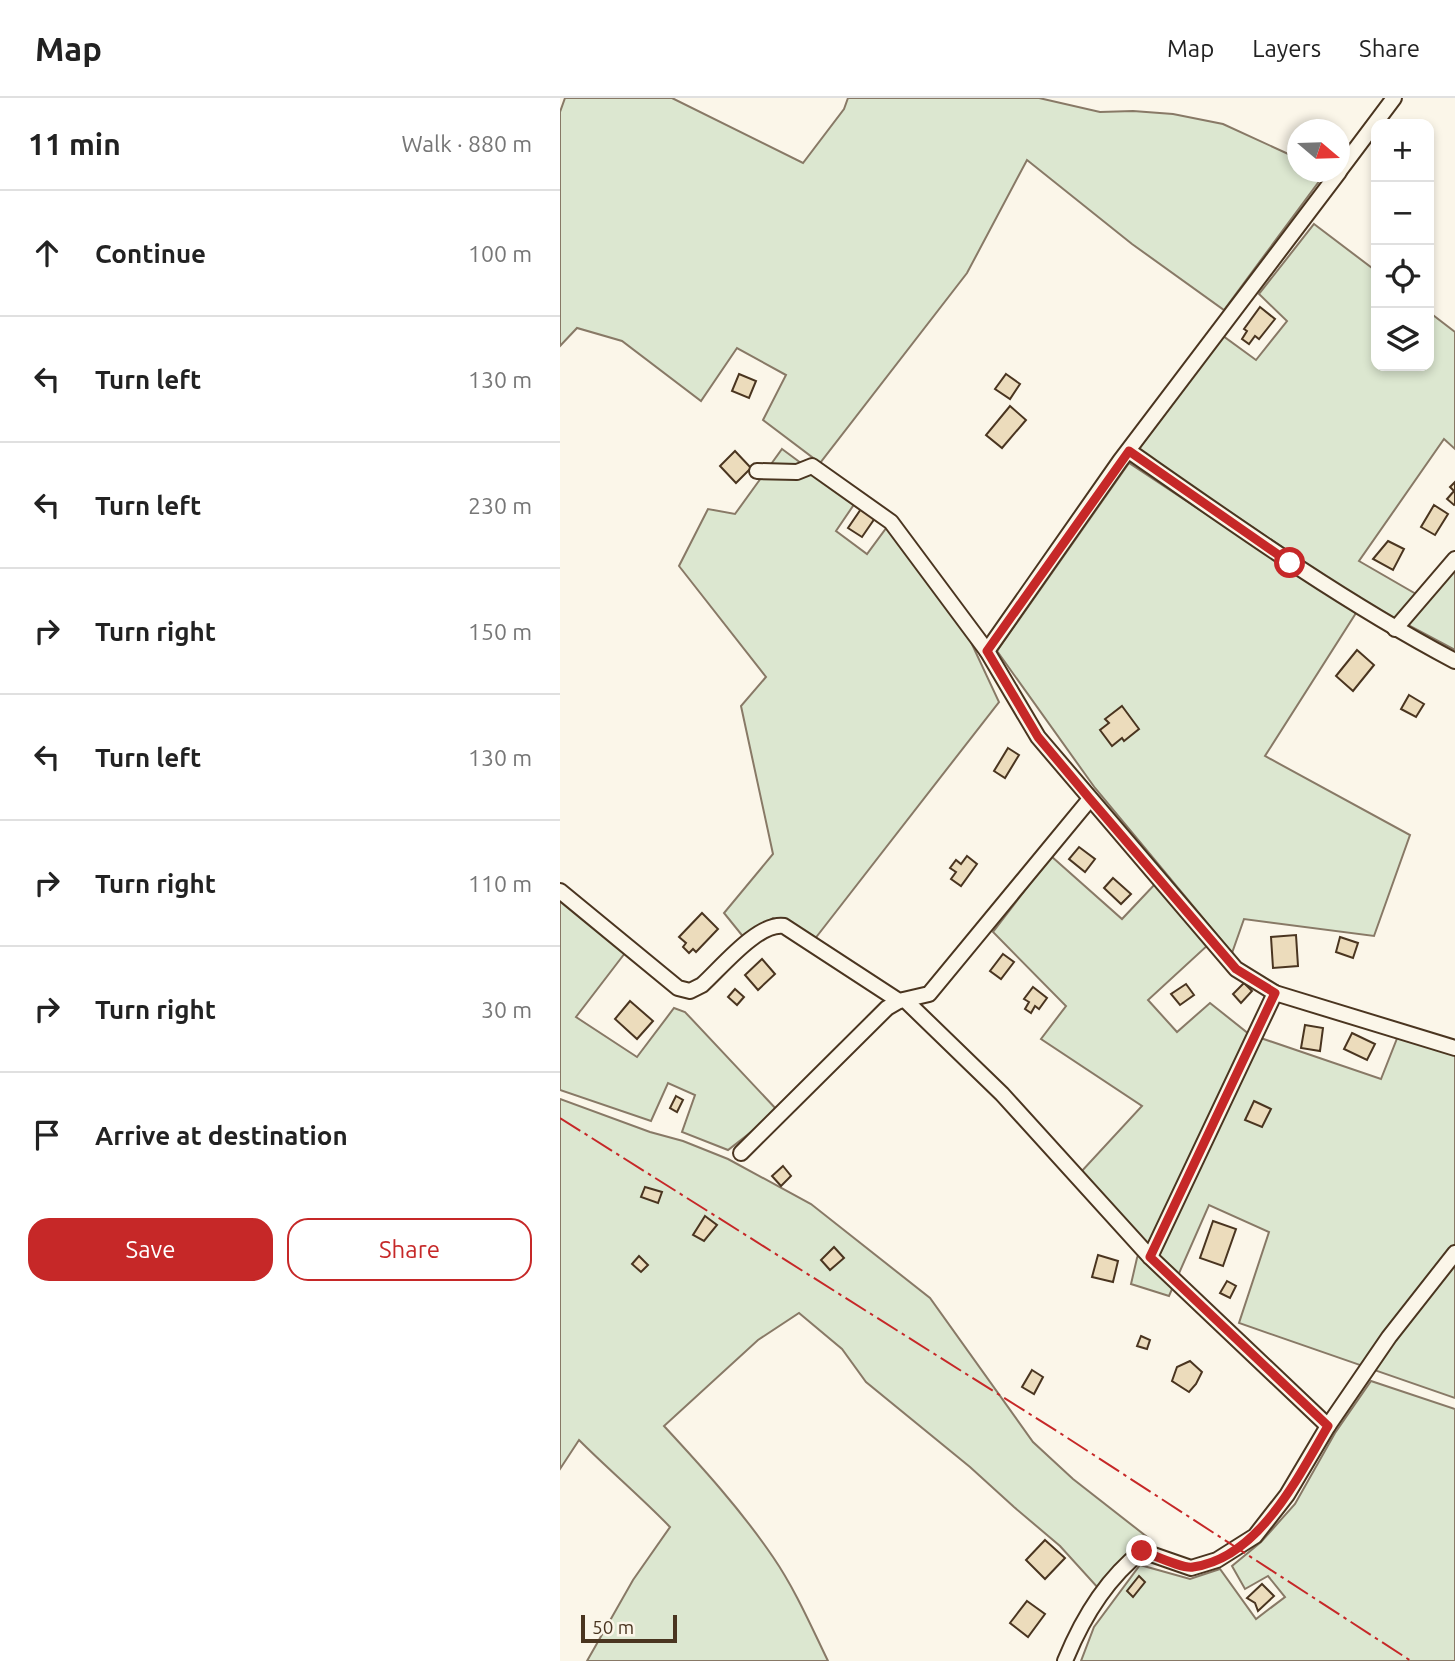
<!DOCTYPE html>
<html lang="en">
<head>
<meta charset="utf-8">
<style>
	body { margin:0; font-family:Ubuntu,sans-serif; background:#f6f6f6; color:#222 }
	.controls { position:absolute; right:21px; top:21px; display:grid; overflow:hidden; border-radius:14px; box-shadow:0 4px 10px #0003 }
	.controls button { width:63px; height:63px; display:grid; place-items:center; padding:0; border:0; border-bottom:2px solid #e0e0e0; background:#fff; color:#222; font:35px sans-serif }
	.compass { position:absolute; left:727px; top:21px; width:63px; height:63px; border-radius:50%; background:#fff; box-shadow:0 4px 10px #0003; rotate:109deg }
	.scale { position:absolute; left:21px; bottom:18px; width:96px; box-sizing:border-box; padding-left:7px; border:4px solid #4a3520; border-top:0; font-size:19px; line-height:24px; white-space:nowrap; color:#4a3520; -webkit-text-stroke:5px #fbf6e9; paint-order:stroke }
	.stop { position:absolute; width:21px; height:21px; margin:-16px; border:5px solid #c62828; border-radius:50%; background:#fff }
	.stop.end { background:#c62828; border-color:#fff; box-shadow:0 2px 7px #0008 }
	.list { margin:0; padding:0; list-style:none }
	h2 { display:flex; justify-content:space-between; align-items:center; height:91px; margin:0; padding:0 28px; font-size:30px }
	h2 small { font-size:23px; font-weight:400; color:#767676 }
	.list li { display:grid; grid-template-columns:46px 1fr auto; gap:21px; align-items:center; box-sizing:border-box; height:126px; padding:0 28px; border-top:2px solid #e0e0e0 }
	.list b { display:block; font-size:26px; white-space:nowrap }
	.list em { font-size:23px; font-style:normal; color:#767676 }
	.actions { display:flex; gap:14px; padding:21px 28px }
	.actions a { flex:1; padding:16px 0; border:2px solid #c62828; border-radius:21px; text-align:center; font-size:24px; color:#c62828 }
	.actions .main { background:#c62828; color:#fff }
	.icon { flex:none; width:38px; height:38px; fill:none; stroke:currentColor; stroke-width:2; stroke-linecap:round; stroke-linejoin:round }
	.map { position:relative; flex:none; width:895px; height:1563px; overflow:hidden }
	header { display:flex; align-items:center; gap:42px; box-sizing:border-box; height:98px; padding:0 35px; background:#fff; border-bottom:2px solid #e0e0e0 }
	header strong { font-size:33px }
	nav { display:flex; gap:38px; margin-inline-start:auto; font-size:24px }
	main { display:flex }
	aside { flex:1; background:#fff }
	.map>svg:first-child { display:block }
	.green { fill:#dce7d0; stroke:#887966; stroke-width:2 }
	.building { fill:#ecdcbc; stroke:#4a3520; stroke-width:2 }
	.lines { fill:none; stroke-linecap:round; stroke-linejoin:round }
	.minor-casing { stroke:#4a3520; stroke-width:18 }
	.minor { stroke:#fbf6e9; stroke-width:14 }
	.power { stroke:#c62828; stroke-width:2; stroke-dasharray:24 5 3.5 5; stroke-linecap:butt }
	.route { stroke:#c62828; stroke-width:9 }
</style>
</head>
<body>
<header>
<strong>Map</strong>
<nav><a>Map</a><a>Layers</a><a>Share</a></nav>
</header>
<main>
<aside>
<h2>11 min<small>Walk · 880 m</small></h2>
<ul class="list">
<li><svg class="icon" aria-label="ahead" viewBox="0 0 24 24"><path d="M12 20V5M6 11l6-6 6 6"/></svg><div><b>Continue</b></div><em>100 m</em></li>
<li><svg class="icon" aria-label="left" viewBox="0 0 24 24"><path d="M17 20v-9H6M10 6l-5 5 5 5"/></svg><div><b>Turn left</b></div><em>130 m</em></li>
<li><svg class="icon" aria-label="left" viewBox="0 0 24 24"><path d="M17 20v-9H6M10 6l-5 5 5 5"/></svg><div><b>Turn left</b></div><em>230 m</em></li>
<li><svg class="icon" aria-label="right" viewBox="0 0 24 24"><path d="M7 20v-9h11M14 6l5 5-5 5"/></svg><div><b>Turn right</b></div><em>150 m</em></li>
<li><svg class="icon" aria-label="left" viewBox="0 0 24 24"><path d="M17 20v-9H6M10 6l-5 5 5 5"/></svg><div><b>Turn left</b></div><em>130 m</em></li>
<li><svg class="icon" aria-label="right" viewBox="0 0 24 24"><path d="M7 20v-9h11M14 6l5 5-5 5"/></svg><div><b>Turn right</b></div><em>110 m</em></li>
<li><svg class="icon" aria-label="right" viewBox="0 0 24 24"><path d="M7 20v-9h11M14 6l5 5-5 5"/></svg><div><b>Turn right</b></div><em>30 m</em></li>
<li><svg class="icon" aria-label="arrive" viewBox="0 0 24 24"><path d="M6 21V4h12l-3 4 3 4H6"/></svg><div><b>Arrive at destination</b></div></li>
</ul>
<div class="actions"><a class="main">Save</a><a>Share</a></div>
</aside>
<div class="map">
<svg width="895" height="1563" viewBox="0 0 895 1563">
	<rect width="100%" height="100%" fill="#fbf6e9"/>
	<g class="green">
		<polygon points="5,0 112,0 243,65 284,11 288,0 479,0 540,14 573,13 613,16 663,26 737,60 738,74 766,74 664,212 572,146 467,62 407,175 260,365 203,322 226,277 177,250 141,303 62,243 17,230 0,248 0,14"/>
		<polygon points="754,126 816,173 816,268 869,268 869,214 895,234 895,351 884,341 799,463 856,496 833,524 578,352 663,238 696,262 727,223 699,196"/>
		<polygon points="222,351 295,405 276,433 307,456 327,429 410,542 439,604 254,842 226,824 213,820 197,830 185,841 164,815 213,756 181,608 206,579 119,468 148,411 175,416"/>
		<polygon points="569,365 796,515 705,658 850,737 814,838 684,821 672,855 535,690 437,553"/>
		<polygon points="895,471 895,552 848,527"/>
		<polygon points="491,758 562,821 596,785 649,846 588,902 617,934 650,905 689,936 821,981 838,938 895,957 895,1300 679,1225 709,1134 649,1107 609,1198 571,1186 577,1160 583,1145 520,1075 582,1008 481,941 506,908 433,834"/>
		<polygon points="0,801 65,855 16,919 77,959 114,910 125,914 218,1013 168,1052 122,1034 135,997 108,985 91,1023 0,992"/>
		<path d="M 0,1001 L 90,1034 L 123,1043 L 168,1061 L 251,1106 L 370,1200 L 473,1344 L 513,1381 L 591,1442 L 565,1460 L 539,1491 L 500,1448 L 454,1409 L 410,1369 L 306,1284 L 282,1251 L 239,1215 L 198,1242 L 104,1328 C 142,1369 181,1412 213,1459 C 235,1491 251,1528 268,1563 L 27,1563 L 73,1482 L 110,1429 C 81,1399 49,1372 19,1342 L 0,1371 Z"/>
		<polygon points="811,1283 895,1311 895,1563 521,1563 534,1529 580,1467 630,1481 660,1471 696,1521 725,1499 708,1478 685,1491 672,1468 701,1444 735,1406 775,1335"/>
	</g>
	<g class="building">
		<polygon points="700,209 715,221 699,241 695,238 689,246 682,241 687,233 684,231"/>
		<polygon points="179,276 196,283 189,300 172,293"/>
		<polygon points="446,276 460,286 450,301 435,291"/>
		<polygon points="450,308 466,322 442,350 426,337"/>
		<polygon points="175,353 191,370 176,385 160,368"/>
		<polygon points="895,384 895,406 894,407 887,401 894,393 890,389"/>
		<polygon points="874,407 888,416 875,437 861,429"/>
		<polygon points="301,411 315,420 302,439 288,430"/>
		<polygon points="828,443 844,451 833,472 813,461"/>
		<polygon points="797,552 814,567 793,593 776,578"/>
		<polygon points="849,597 864,606 856,619 841,611"/>
		<polygon points="562,608 579,631 564,643 562,640 552,648 540,632 549,625 545,621"/>
		<polygon points="448,650 459,657 445,680 434,673"/>
		<polygon points="519,749 535,761 525,774 509,761"/>
		<polygon points="407,758 417,766 401,788 391,781 396,774 390,770 396,762 401,766"/>
		<polygon points="553,780 571,796 561,806 544,790"/>
		<polygon points="142,815 158,831 136,854 133,851 129,855 123,849 126,845 119,839"/>
		<polygon points="736,837 738,868 713,870 711,839"/>
		<polygon points="780,839 798,845 793,860 776,854"/>
		<polygon points="443,856 454,864 441,881 430,873"/>
		<polygon points="202,861 215,876 198,892 185,877"/>
		<polygon points="684,885 692,893 681,905 673,896"/>
		<polygon points="626,886 634,897 620,907 611,896"/>
		<polygon points="473,889 487,900 479,911 475,908 471,915 465,911 469,904 464,901"/>
		<polygon points="175,891 184,899 177,907 168,899"/>
		<polygon points="70,903 93,923 77,941 55,921"/>
		<polygon points="745,927 763,930 760,953 741,950"/>
		<polygon points="792,935 815,946 807,962 784,951"/>
		<polygon points="116,998 123,1002 117,1014 110,1010"/>
		<polygon points="694,1003 711,1011 702,1029 685,1022"/>
		<polygon points="223,1068 231,1078 221,1088 212,1078"/>
		<polygon points="85,1089 102,1094 98,1105 81,1099"/>
		<polygon points="145,1118 157,1127 144,1143 133,1137"/>
		<polygon points="653,1123 676,1131 663,1168 640,1160"/>
		<polygon points="274,1149 284,1160 270,1172 261,1162"/>
		<polygon points="538,1157 558,1163 553,1184 532,1179"/>
		<polygon points="79,1158 88,1167 81,1174 72,1166"/>
		<polygon points="667,1183 676,1188 670,1200 660,1195"/>
		<polygon points="581,1238 590,1242 587,1251 577,1248"/>
		<polygon points="630,1263 642,1274 636,1286 629,1294 612,1283 617,1269"/>
		<polygon points="472,1272 483,1279 474,1296 462,1289"/>
		<polygon points="485,1442 505,1460 485,1481 466,1462"/>
		<polygon points="579,1478 585,1484 573,1499 567,1493"/>
		<polygon points="702,1486 714,1498 698,1513 695,1505 687,1500"/>
		<polygon points="467,1503 485,1516 468,1539 450,1525"/>
	</g>
	<g class="lines">
		<g class="minor-casing">
			<g id="minor">
				<polyline points="780,72 834,0"/>
				<path d="M 569,353 C 675,427 780,502 895,563"/>
				<polyline points="197,373 237,374 252,368 331,424 427,553 478,639 676,871 715,895 895,950"/>
				<polyline points="835,531 895,461"/>
				<polyline points="427,553 560,363 779,74"/>
				<path d="M 0,793 L 118,890 L 130,893 L 142,887 C 161,870 198,824 224,828 L 339,903 L 369,896 L 530,701"/>
				<polyline points="345,902 442,996 590,1159 768,1328"/>
				<polyline points="181,1055 327,910 339,903"/>
				<polyline points="590,1159 715,895"/>
				<path d="M 505,1563 C 522,1521 546,1481 582,1453 L 631,1470 L 657,1462 L 695,1438 L 727,1397 L 768,1328 L 829,1239 L 895,1155"/>
			</g>
		</g>
		<use href="#minor" class="minor"/>
		<polyline class="power" points="0,1020 503,1337 851,1563"/>
	</g>
	<g class="lines">
		<path class="route" d="M 582,1453 C 594,1457 622,1471 633,1469 C 699,1460 738,1379 768,1328 L 590,1159 L 715,895 L 676,871 L 530,701 L 478,639 L 427,553 L 569,353 L 730,465"/>
	</g>
</svg>
<div class="controls">
<button>+</button>
<button>−</button>
<button><svg class="icon" aria-label="locate" viewBox="0 0 24 24"><circle cx="12" cy="12" r="6"/><path d="M12 2v4M12 18v4M2 12h4M18 12h4"/></svg></button>
<button><svg class="icon" aria-label="layers" viewBox="0 0 24 24"><path d="M12 4l9 5-9 5-9-5zM3 14l9 5 9-5"/></svg></button>
</div>
<svg class="compass" viewBox="-18 -18 36 36"><path d="M0-13l5 13h-10z" fill="#e53935"/><path d="M0 13l5-13h-10z" fill="#767676"/></svg>
<div class="scale">50 m</div>
<div class="stop" style="left:730px;top:465px"></div>
<div class="stop end" style="left:582px;top:1453px"></div>
</div>
</main>
</body>
</html>
